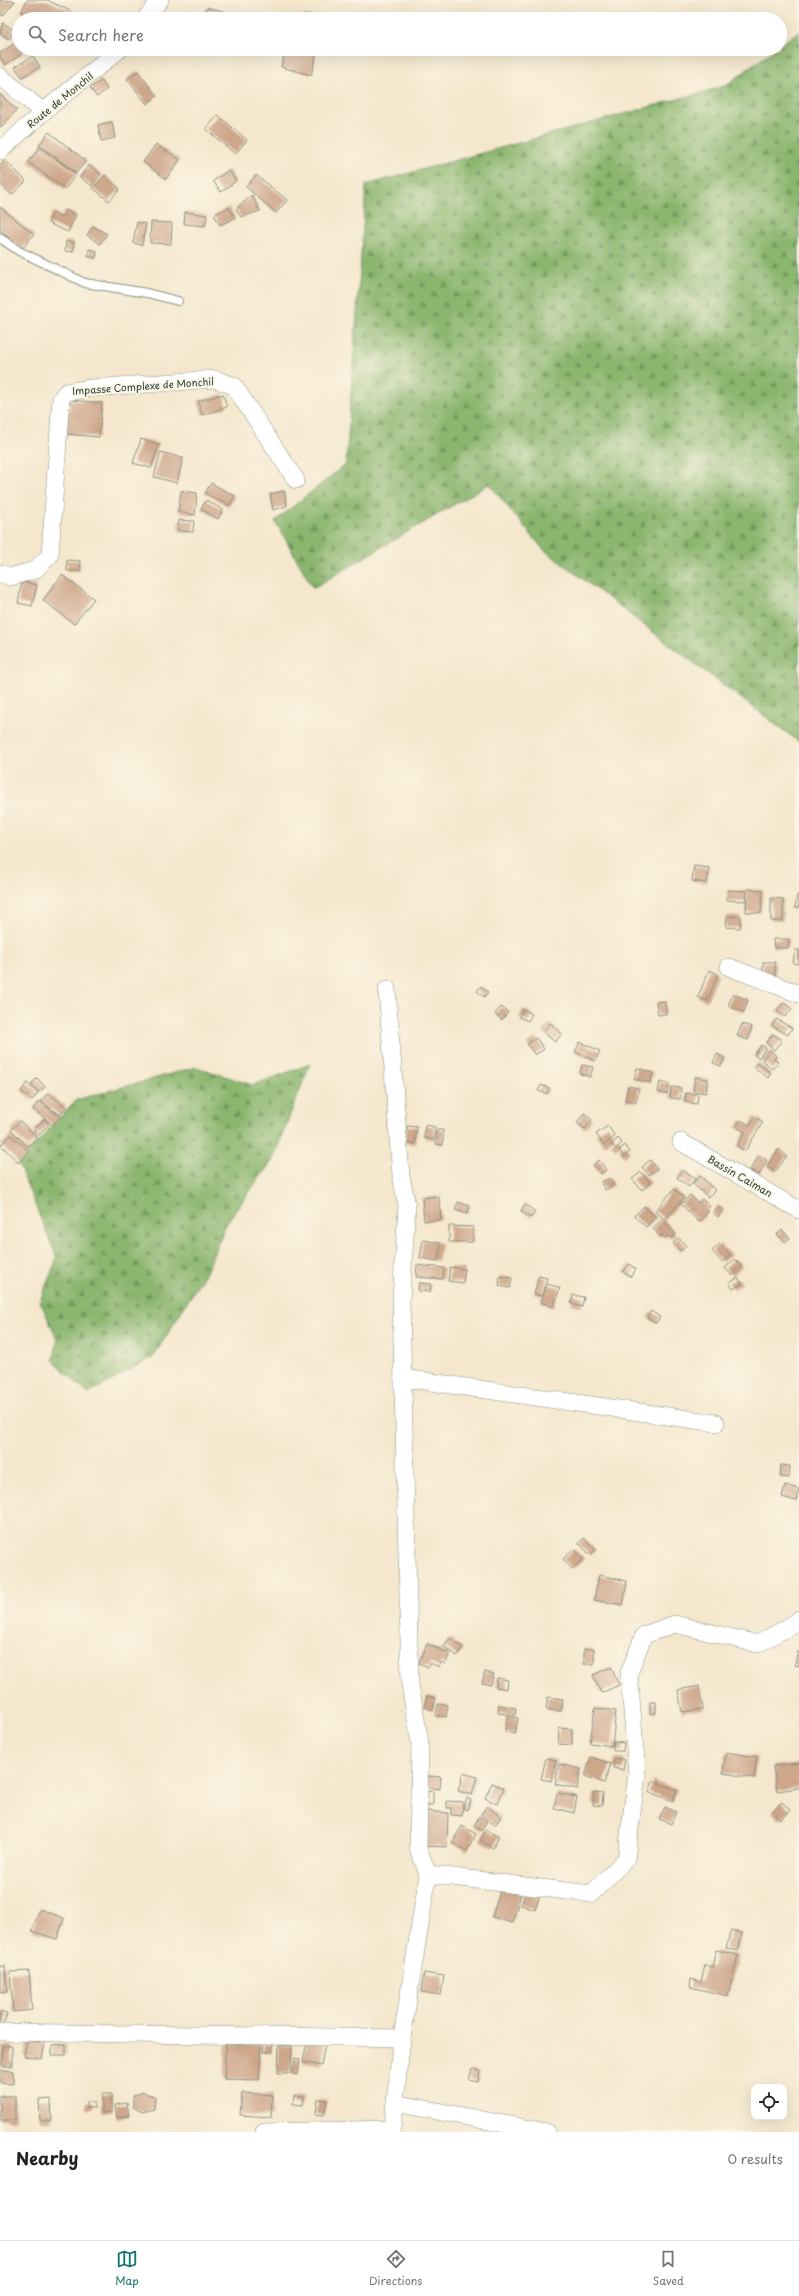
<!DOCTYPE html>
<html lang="en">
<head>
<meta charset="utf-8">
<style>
	body { margin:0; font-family:"Playpen Sans",sans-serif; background:#f6f6f6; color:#222 }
	.controls { position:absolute; right:12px; bottom:12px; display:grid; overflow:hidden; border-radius:8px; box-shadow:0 4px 16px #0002 }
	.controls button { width:36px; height:36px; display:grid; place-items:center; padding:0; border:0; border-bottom:1px solid #e0e0e0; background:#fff; color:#222; font:20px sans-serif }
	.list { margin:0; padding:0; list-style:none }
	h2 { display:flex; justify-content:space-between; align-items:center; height:52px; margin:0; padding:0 16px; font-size:17px }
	h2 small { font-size:13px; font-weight:400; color:#767676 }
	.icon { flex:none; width:22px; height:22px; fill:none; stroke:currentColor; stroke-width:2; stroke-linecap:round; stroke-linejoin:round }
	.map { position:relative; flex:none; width:799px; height:2132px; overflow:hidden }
	.search { position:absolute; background:#fff; box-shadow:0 4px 16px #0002; left:12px; right:12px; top:12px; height:44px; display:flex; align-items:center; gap:10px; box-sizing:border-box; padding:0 14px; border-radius:22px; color:#767676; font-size:15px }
	.sheet { height:108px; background:#fff }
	nav { display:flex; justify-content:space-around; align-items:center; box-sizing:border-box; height:56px; border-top:1px solid #e0e0e0; background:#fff; font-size:11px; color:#767676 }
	nav a { display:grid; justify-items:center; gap:2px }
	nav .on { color:#0f766e }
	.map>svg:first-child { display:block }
	.forest { fill:url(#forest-firs); stroke:#547a51 }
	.building { fill:#cea68a }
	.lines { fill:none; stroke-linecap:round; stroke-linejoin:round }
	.service-casing { stroke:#8a9280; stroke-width:10 }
	.minor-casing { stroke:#8a9280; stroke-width:18 }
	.service { stroke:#fff; stroke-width:8 }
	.minor { stroke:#fff; stroke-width:17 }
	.labels { text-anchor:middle; stroke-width:4; stroke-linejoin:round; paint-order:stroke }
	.street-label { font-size:10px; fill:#1f3d34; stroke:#fcf5e5 }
</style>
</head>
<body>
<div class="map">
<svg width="799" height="2132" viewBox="0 0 799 2132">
	<defs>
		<pattern id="forest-firs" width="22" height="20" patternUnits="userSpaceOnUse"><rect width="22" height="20" fill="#8ab66e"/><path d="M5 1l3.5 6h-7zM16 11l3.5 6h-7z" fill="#70955b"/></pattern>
	</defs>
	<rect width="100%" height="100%" fill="#fcf5e5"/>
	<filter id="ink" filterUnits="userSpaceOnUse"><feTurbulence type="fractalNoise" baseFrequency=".025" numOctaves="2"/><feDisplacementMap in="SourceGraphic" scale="8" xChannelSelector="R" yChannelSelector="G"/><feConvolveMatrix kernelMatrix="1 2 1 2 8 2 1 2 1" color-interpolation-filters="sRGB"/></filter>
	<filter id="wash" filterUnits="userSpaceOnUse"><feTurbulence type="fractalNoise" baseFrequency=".012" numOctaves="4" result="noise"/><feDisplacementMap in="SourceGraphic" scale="16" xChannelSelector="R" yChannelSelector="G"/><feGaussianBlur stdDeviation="0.9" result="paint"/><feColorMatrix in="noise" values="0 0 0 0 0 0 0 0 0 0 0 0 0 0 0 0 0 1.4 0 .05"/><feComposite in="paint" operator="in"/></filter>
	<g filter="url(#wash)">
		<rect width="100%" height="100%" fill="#f4e7cd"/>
		<g class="forest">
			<polygon points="799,31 799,742 543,549 489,484 313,588 275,521 346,464 366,185 725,86 775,49 780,49 780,45"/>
			<polygon points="310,1064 272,1161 227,1222 206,1272 153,1357 88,1394 53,1360 58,1341 40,1301 57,1258 18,1163 76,1100 196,1067 253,1085"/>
		</g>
		<g id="blocks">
			<g class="building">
				<polygon points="0,0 15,1 3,16 0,14"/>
				<polygon points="27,0 47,0 72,12 69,19 36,19 21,12"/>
				<polygon points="207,7 227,12 225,19 204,19"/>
				<polygon points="303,15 329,18 329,19 303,19"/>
				<polygon points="3,23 14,30 9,39 0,33"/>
				<polygon points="15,43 22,54 5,65 0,57 0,53"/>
				<polygon points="286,49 316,56 311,75 281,67"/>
				<polygon points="33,56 40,67 22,77 15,67"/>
				<polygon points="138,71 157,96 147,104 127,79"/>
				<polygon points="101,80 107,89 97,97 90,88"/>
				<polygon points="0,94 17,110 1,127 0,126"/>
				<polygon points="218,115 247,140 235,154 206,129"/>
				<polygon points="112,122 115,138 101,141 98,125"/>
				<polygon points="49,132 86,161 76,173 39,145"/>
				<polygon points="156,144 180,160 166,179 143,162"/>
				<polygon points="40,147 76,174 65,189 28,162"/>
				<polygon points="5,160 26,181 12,195 0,184 0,166"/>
				<polygon points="89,165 101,174 92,186 80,177"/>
				<polygon points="229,170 236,181 221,192 213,181"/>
				<polygon points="105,175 120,189 109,201 93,188"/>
				<polygon points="256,175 287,200 276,213 246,187"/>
				<polygon points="252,195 260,211 241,217 236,209"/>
				<polygon points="0,207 34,234 22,249 0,231"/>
				<polygon points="229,207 235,218 220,225 214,215"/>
				<polygon points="65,210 76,215 68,232 48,223 53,212 62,217"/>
				<polygon points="185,212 207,215 205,226 184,224"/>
				<polygon points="137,222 146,224 142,245 133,243"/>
				<polygon points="151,222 172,223 171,244 150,243"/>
				<polygon points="93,226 107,234 100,244 87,235"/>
				<polygon points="66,241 74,242 73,252 65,251"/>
				<polygon points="89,249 97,251 96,258 88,256"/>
				<polygon points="223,394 227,407 202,415 198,401"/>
				<polygon points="70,400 102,403 99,437 67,434"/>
				<polygon points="141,439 159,444 151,468 133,463"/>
				<polygon points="161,452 183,458 177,483 154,477"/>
				<polygon points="211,483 235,496 229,506 205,493"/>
				<polygon points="181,491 197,493 195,515 178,512"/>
				<polygon points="284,491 287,506 273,510 270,494"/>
				<polygon points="206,500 223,510 218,519 201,509"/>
				<polygon points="179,520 194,521 193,532 178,531"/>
				<polygon points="67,560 80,561 80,571 67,571"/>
				<polygon points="62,575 94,599 74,624 43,600"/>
				<polygon points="22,582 37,585 32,606 18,603"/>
				<polygon points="694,866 709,868 707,883 692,881"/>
				<polygon points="747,889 763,890 761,913 746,912"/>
				<polygon points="728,890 746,891 745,901 727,900"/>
				<polygon points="797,895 799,895 799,908 795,908"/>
				<polygon points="771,898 783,899 783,921 771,921"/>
				<polygon points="727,916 741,917 740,928 726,927"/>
				<polygon points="773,939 789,939 788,948 774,948"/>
				<polygon points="795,950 799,950 799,964 793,963"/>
				<rect x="763" y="962" width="12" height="13"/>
				<polygon points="709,970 718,974 707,1001 698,997"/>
				<polygon points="481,986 488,992 484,997 477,991"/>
				<polygon points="733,994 748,1000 744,1012 728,1006"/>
				<polygon points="665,1001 666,1014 658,1015 656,1002"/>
				<polygon points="784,1003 792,1009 785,1017 777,1011"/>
				<polygon points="501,1007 508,1012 502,1020 495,1014"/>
				<polygon points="523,1009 532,1014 528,1021 519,1017"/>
				<polygon points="776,1019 792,1028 788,1035 772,1026"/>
				<polygon points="550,1023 562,1034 555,1042 543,1032"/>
				<polygon points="742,1024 752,1027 748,1040 737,1036"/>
				<polygon points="773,1034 782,1040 774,1050 766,1043"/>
				<polygon points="536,1038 544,1049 535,1055 527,1044"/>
				<polygon points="580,1042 600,1051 595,1061 575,1052"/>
				<polygon points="761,1045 766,1048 759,1058 754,1055"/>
				<polygon points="770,1050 776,1056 774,1059 778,1062 772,1069 762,1060"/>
				<polygon points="717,1054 725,1058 721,1066 713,1063"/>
				<polygon points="758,1063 771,1073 768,1078 754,1067"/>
				<polygon points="582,1065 593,1067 590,1077 580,1074"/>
				<polygon points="637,1068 653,1073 650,1083 634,1079"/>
				<polygon points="695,1077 708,1079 706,1093 693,1091"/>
				<polygon points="37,1078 45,1087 39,1092 31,1084"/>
				<polygon points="660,1082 669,1084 667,1094 658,1092"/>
				<polygon points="27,1083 38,1093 32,1100 21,1091"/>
				<polygon points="541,1085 549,1088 547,1094 538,1091"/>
				<polygon points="628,1086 639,1088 636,1102 625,1100"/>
				<polygon points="671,1087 681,1088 680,1099 670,1098"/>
				<polygon points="48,1093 66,1107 60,1115 41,1101"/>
				<polygon points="686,1093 698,1094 697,1104 685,1102"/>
				<polygon points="39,1101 60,1117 53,1125 33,1109"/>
				<polygon points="584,1113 592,1120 585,1129 577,1123"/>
				<polygon points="755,1117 763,1122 745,1151 737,1146 745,1132 736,1127 741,1120 750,1126"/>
				<polygon points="44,1119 49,1124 39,1135 34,1130"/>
				<polygon points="20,1121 37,1137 28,1147 11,1130"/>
				<polygon points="425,1125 435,1127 434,1140 424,1138"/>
				<polygon points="407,1126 417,1127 415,1144 405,1143"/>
				<polygon points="608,1126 615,1136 604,1145 596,1134"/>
				<polygon points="437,1130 443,1130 443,1145 436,1144"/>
				<polygon points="11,1135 30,1152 19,1163 1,1145"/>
				<polygon points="618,1138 622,1143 616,1149 611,1144"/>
				<polygon points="625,1145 630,1152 624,1157 619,1150"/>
				<polygon points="779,1149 787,1156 775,1172 767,1166"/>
				<polygon points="759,1155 767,1160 759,1175 750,1170"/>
				<polygon points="599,1160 606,1170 601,1174 593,1165"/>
				<polygon points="650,1160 657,1169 649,1175 642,1167"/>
				<polygon points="683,1170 695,1179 689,1187 677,1178"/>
				<polygon points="641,1172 651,1183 642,1190 632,1179"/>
				<polygon points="700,1176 715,1190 708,1197 693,1184"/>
				<polygon points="610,1178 614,1185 605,1190 601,1182"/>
				<polygon points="674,1189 684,1198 665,1220 655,1211"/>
				<polygon points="690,1195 698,1203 702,1199 709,1206 706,1209 708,1212 699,1222 681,1204"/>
				<polygon points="439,1196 441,1220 424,1221 422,1198"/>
				<polygon points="458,1202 470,1206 467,1214 455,1210"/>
				<polygon points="525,1204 535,1212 531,1218 521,1211"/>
				<polygon points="644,1206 656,1217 646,1227 634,1216"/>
				<polygon points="718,1206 724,1210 718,1217 713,1213"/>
				<polygon points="663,1219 676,1234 671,1238 668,1235 665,1238 662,1235 660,1237 653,1228"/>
				<polygon points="449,1226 473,1227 473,1242 449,1242"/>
				<polygon points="782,1230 790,1238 785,1242 777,1234"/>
				<polygon points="679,1238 686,1246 681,1251 673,1243"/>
				<polygon points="423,1240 441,1243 438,1261 420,1258"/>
				<polygon points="720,1244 731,1255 722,1262 712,1251"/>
				<polygon points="735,1259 742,1266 732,1276 725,1268"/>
				<polygon points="629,1264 636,1269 631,1277 623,1272"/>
				<polygon points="417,1265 444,1268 443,1279 416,1277"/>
				<polygon points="450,1267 465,1269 463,1283 448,1281"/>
				<polygon points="500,1276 512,1278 510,1288 499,1286"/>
				<polygon points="539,1276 547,1278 542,1296 534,1294"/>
				<polygon points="738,1278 742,1284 733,1289 729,1283"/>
				<polygon points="419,1283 431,1284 430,1292 418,1291"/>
				<polygon points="547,1284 560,1288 553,1307 541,1302"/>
				<polygon points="573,1295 584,1297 582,1307 571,1304"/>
				<polygon points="651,1311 660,1317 656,1323 647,1318"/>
				<polygon points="781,1465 790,1466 789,1478 780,1477"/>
				<polygon points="785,1485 799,1489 796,1501 782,1497"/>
				<polygon points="584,1538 596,1550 590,1555 579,1543"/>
				<polygon points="574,1549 584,1559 572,1569 563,1559"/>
				<polygon points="599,1575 627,1581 623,1605 594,1600"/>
				<polygon points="450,1638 463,1648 457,1656 444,1646"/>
				<polygon points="427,1644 450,1654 445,1664 441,1662 439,1667 430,1663 428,1667 419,1663"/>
				<rect x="584" y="1649" width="10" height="15"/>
				<polygon points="797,1652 799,1652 799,1666 795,1665"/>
				<polygon points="611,1667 619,1685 601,1693 593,1675"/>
				<polygon points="485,1672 494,1674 491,1685 482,1683"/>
				<polygon points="497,1678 508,1680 507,1689 496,1687"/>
				<polygon points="699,1686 703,1709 682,1712 678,1690"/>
				<polygon points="427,1696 436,1698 433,1710 424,1707"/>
				<polygon points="548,1697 563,1699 561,1711 546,1709"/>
				<rect x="650" y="1702" width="6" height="11"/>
				<polygon points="438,1704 448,1705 446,1717 436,1716"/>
				<polygon points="499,1705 516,1708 515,1715 498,1713"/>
				<polygon points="595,1708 616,1711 612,1746 590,1743"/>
				<polygon points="507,1716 518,1718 515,1734 505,1732"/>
				<polygon points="559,1728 572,1729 572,1745 558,1744"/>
				<polygon points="614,1742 624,1743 623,1751 613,1751"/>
				<polygon points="726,1752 757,1757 754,1778 723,1773"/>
				<polygon points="591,1757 611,1764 604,1783 585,1776"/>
				<polygon points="546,1758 556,1760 551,1781 541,1779"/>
				<polygon points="615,1758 625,1760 623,1770 613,1768"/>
				<polygon points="799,1763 799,1788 777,1791 773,1766"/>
				<polygon points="559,1764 581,1769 577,1789 555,1784"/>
				<polygon points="463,1773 477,1777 472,1795 458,1791"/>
				<polygon points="427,1776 441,1777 440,1789 426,1787"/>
				<polygon points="653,1781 677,1790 673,1801 649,1792"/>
				<polygon points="492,1783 504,1788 497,1804 485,1798"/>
				<polygon points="433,1791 433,1805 425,1805 424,1792"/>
				<polygon points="594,1792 603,1793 602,1806 593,1805"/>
				<polygon points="557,1793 577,1797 574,1813 554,1808"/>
				<polygon points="467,1798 471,1800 468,1810 463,1808"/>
				<polygon points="447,1801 463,1802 462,1816 451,1815 451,1808 447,1808"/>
				<polygon points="782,1802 790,1810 780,1820 772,1812"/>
				<polygon points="487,1806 501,1817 495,1825 481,1814"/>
				<polygon points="665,1807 676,1812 671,1824 659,1819"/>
				<polygon points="427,1811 448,1813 447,1847 425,1846"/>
				<polygon points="479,1816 487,1821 482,1831 474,1826"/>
				<polygon points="462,1826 476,1834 467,1851 452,1843"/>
				<polygon points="486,1830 499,1837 493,1848 480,1840"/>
				<polygon points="502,1885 522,1891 512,1923 492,1917"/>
				<polygon points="526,1890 540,1895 535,1910 521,1905"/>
				<polygon points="40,1909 64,1918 57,1939 32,1931"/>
				<polygon points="731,1930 742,1933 738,1951 726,1948"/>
				<polygon points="716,1950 738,1955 728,1996 690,1987 691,1979 701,1982 705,1965 712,1967"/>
				<polygon points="0,1966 5,1966 7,1991 0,1992"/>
				<polygon points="29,1971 32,2010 13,2012 10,1972"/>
				<polygon points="424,1973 444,1976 441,1995 421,1992"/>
				<polygon points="0,2012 7,2014 3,2024 0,2023"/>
				<polygon points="27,2040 45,2043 42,2059 24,2056"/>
				<polygon points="307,2041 325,2044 321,2066 303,2062"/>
				<polygon points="66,2044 66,2055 52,2055 52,2045"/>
				<polygon points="226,2044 261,2045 259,2080 224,2079"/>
				<polygon points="264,2044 273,2045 272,2052 263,2052"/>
				<polygon points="279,2045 292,2046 291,2073 278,2073"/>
				<rect x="2" y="2046" width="10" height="20"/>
				<polygon points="295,2058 300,2059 298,2075 292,2074"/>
				<polygon points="472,2069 480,2071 478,2082 469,2080"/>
				<polygon points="1,2070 13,2071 13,2084 1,2083"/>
				<polygon points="143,2092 155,2097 154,2109 142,2112 133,2107 133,2096"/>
				<polygon points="242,2093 272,2095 271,2117 240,2115"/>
				<polygon points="102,2094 112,2094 112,2112 102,2113"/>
				<polygon points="294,2095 304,2096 303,2105 293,2104"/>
				<rect x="0" y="2096" width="15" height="24"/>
				<polygon points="51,2099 52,2121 40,2121 39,2100"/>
				<polygon points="318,2099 327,2100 324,2115 316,2114"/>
				<rect x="86" y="2102" width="8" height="6"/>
				<polygon points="127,2103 129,2116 117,2118 115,2105"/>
			</g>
		</g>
	</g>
	<g filter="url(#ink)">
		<use href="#blocks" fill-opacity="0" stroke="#8a9280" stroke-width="1"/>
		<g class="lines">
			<g class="service-casing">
				<polyline id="service" points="0,238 19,251 85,283 147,293 178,301"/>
			</g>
			<g class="minor-casing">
				<g id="minor">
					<polyline points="145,19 160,0"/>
					<polyline points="0,76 43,112"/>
					<polyline points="0,151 43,112 120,49"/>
					<polyline points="0,573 10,577 35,570 50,555 61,399 66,392 92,388 215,379 234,386 296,480"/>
					<polyline points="729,967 799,994"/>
					<polyline points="387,989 401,1176 407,1206 401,1299 410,1684 420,1743 418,1848 428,1874"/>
					<polyline points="681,1142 799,1210"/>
					<polyline points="403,1378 716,1423"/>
					<polyline points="0,2032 402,2038"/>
					<polyline points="395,2103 546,2132"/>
					<polyline points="264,2132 392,2129 402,2038 428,1874 591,1894 626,1859 637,1774 629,1673 644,1635 675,1624 758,1644 797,1622 799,1619"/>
				</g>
			</g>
			<use href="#service" class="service"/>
			<use href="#minor" class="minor"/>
		</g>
	</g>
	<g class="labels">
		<g class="street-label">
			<text transform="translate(60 100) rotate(-39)" y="4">Route de Monchil</text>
			<text transform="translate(143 386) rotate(-4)" y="4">Impasse Complexe de Monchil</text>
			<text transform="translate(740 1176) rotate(30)" y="4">Bassin Caiman</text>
		</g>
	</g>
</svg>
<div class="controls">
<button><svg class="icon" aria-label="locate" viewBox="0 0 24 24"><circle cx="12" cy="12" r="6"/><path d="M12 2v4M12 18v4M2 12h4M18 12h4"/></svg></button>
</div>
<div class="search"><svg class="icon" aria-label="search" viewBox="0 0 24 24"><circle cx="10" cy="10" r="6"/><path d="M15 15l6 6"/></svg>Search here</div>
</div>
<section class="sheet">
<h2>Nearby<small>0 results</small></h2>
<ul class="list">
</ul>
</section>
<nav>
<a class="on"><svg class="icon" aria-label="map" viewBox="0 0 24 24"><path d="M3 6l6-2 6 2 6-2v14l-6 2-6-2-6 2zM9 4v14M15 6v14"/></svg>Map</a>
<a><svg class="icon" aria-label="directions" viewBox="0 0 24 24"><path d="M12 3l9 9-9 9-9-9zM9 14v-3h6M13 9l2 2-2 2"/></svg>Directions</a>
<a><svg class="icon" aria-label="saved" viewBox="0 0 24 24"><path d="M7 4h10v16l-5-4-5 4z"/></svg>Saved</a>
</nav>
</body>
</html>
